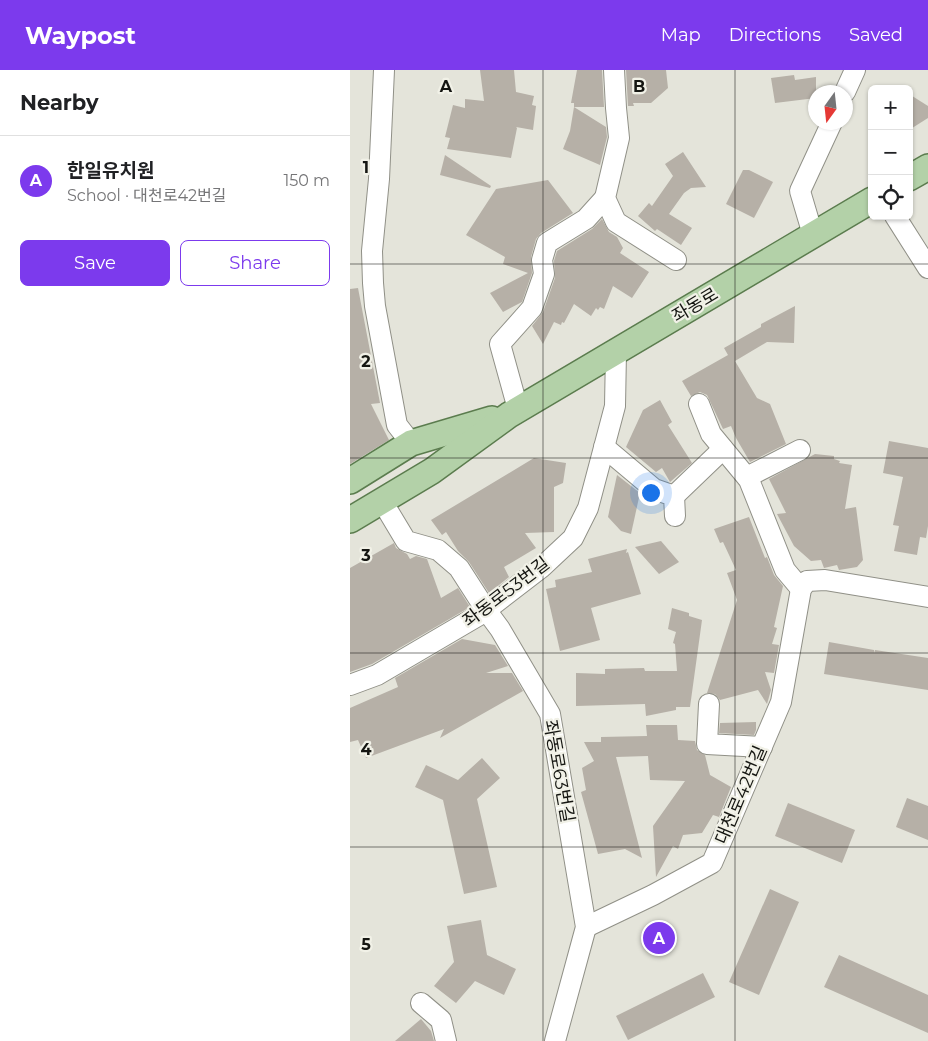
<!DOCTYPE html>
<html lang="en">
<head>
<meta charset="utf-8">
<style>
	body { margin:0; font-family:Montserrat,"Noto Sans KR",sans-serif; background:#f2f2f2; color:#202124 }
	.controls { position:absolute; right:15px; top:15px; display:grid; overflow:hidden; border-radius:8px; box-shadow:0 1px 4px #0004 }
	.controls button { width:45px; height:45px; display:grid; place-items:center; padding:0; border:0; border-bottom:1px solid #e0e0e0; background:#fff; color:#202124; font:25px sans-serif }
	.compass { position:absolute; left:458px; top:15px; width:45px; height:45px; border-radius:50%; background:#fff; box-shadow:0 1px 4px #0004; rotate:195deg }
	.you { position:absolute; left:300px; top:422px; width:18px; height:18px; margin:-12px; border:4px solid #fff; border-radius:50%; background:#1a73e8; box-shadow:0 0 0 8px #1a73e833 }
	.badge { display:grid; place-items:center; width:32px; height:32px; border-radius:50%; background:#7c3aed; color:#fff; font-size:16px; font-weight:700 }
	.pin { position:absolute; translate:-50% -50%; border:2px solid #fff; box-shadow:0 1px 5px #0006 }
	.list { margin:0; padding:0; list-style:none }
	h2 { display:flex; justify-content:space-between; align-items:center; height:65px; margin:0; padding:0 20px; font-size:21px }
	h2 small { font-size:16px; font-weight:400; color:#757577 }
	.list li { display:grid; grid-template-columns:32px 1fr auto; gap:15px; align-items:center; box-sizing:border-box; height:90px; padding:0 20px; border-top:1px solid #e0e0e0 }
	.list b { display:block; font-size:19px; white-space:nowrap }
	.list p { margin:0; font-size:16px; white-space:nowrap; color:#757577 }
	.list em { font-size:16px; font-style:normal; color:#757577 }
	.actions { display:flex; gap:10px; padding:15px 20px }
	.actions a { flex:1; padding:11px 0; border:1px solid #7c3aed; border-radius:8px; text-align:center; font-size:18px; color:#7c3aed }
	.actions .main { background:#7c3aed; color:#fff }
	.icon { flex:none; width:28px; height:28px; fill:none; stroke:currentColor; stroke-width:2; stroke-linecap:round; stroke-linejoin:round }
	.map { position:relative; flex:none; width:578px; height:971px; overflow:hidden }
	header { display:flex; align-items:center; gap:30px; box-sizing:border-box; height:70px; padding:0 25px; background:#7c3aed; color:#fff }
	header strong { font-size:24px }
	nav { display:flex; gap:28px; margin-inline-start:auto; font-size:18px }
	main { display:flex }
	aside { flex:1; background:#fff }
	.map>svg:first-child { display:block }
	.building { fill:#b6b0a7 }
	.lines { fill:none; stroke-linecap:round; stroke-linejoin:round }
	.minor-casing { stroke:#909087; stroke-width:22 }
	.major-casing { stroke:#5b7c4e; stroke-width:28 }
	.minor { stroke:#fff; stroke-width:20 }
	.major { stroke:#b3d1a8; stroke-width:25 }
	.grid { fill:none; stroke:#151612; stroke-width:1; stroke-opacity:0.55 }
	.labels { text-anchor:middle; stroke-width:4.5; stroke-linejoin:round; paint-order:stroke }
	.street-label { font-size:18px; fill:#151612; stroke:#f1f1e7 }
	.grid-label { font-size:16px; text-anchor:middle; font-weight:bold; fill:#151612; stroke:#f1f1e7; stroke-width:4.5; stroke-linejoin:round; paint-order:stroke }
</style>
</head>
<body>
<header>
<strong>Waypost</strong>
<nav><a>Map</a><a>Directions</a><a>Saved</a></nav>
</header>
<main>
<aside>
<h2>Nearby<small></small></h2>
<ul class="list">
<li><span class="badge">A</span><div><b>한일유치원</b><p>School · 대천로42번길</p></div><em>150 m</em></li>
</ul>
<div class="actions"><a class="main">Save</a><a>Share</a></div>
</aside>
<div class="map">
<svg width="578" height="971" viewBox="0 0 578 971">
	<rect width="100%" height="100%" fill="#e4e4da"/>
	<g class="building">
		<polygon points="130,0 164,0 166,22 184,26 182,35 186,36 183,60 166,57 167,58 161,88 97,79 100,68 95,67 103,35 115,38 115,29 134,31"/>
		<polygon points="227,0 252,0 254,37 224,37 224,33 221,33"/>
		<polygon points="276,0 316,0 318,18 301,33 283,33 284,36 278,36"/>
		<polygon points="444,5 445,10 466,7 466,28 425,33 421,8"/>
		<polygon points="559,24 578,36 578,48 559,60"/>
		<polygon points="224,37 256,57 257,67 250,95 213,79 220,61"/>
		<polygon points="333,82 356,117 341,118 334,123 319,144 342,158 331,175 307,159 305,161 288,146 299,133 302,136 323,106 315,94"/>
		<polygon points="95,85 141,116 140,118 90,105"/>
		<polygon points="393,100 399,100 423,112 404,148 376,134"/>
		<polygon points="198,110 223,143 191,163 186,169 181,187 182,203 172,232 153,242 140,223 178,203 153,194 155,187 116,165 146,119"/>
		<polygon points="252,149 259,162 267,167 273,178 270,183 299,202 282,228 263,216 254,239 250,237 248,240 246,238 241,246 224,234 214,253 212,252 211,255 204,252 193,274 182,256 193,242 205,208 204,191 207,181 242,159"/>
		<polygon points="8,218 30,333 21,334 39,370 0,394 0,219"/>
		<polygon points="445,236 444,273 417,272 385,291 407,328 420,334 436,374 400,392 386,368 381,356 373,359 357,325 350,322 341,326 332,311 378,285 374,278 411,257 411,254"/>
		<polygon points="310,330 322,352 318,355 342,393 320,412 312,398 306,402 276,377 293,340"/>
		<polygon points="539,371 578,378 578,456 576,468 570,467 567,485 544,481 549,456 543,455 553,407 533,403"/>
		<polygon points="465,384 484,386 484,389 490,391 489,393 502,395 495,439 506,437 513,490 507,497 489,500 487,495 474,498 471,490 461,491 444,476 427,444 436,443 419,409"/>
		<polygon points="184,388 216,393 213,413 204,417 204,462 175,463 186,478 154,497 159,507 139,523 119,492 108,481 96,462 92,465 81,450"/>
		<polygon points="267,405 290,423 281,464 271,461 258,447"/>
		<polygon points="399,447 415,488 417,487 424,505 433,516 424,557 427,558 422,574 429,575 424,603 415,602 421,620 417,634 408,620 370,630 365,624 357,623 387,530 377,503 386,500 373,472 370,473 364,459"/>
		<polygon points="311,471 329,492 309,504 285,477"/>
		<polygon points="44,473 46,478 57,484 60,489 66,486 77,489 91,528 108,518 120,537 22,594 0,602 0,498"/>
		<polygon points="277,479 276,483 278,482 291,524 241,538 250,570 210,581 196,519 206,517 205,510 242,502 238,489"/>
		<polygon points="322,538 339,543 339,546 352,550 340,637 326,637 326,640 296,646 295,634 226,636 226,603 255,604 255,599 294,598 295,601 327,601 325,574 323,573 326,562 318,559"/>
		<polygon points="112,569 145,575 158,596 136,603 162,603 173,621 90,668 94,659 16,688 8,670 0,672 0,638 48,617 45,608"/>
		<polygon points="479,572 524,580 525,583 525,580 578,588 578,620 474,604"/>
		<polygon points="406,652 406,660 404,665 369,663 370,653"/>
		<polygon points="296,655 327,655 328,670 345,671 347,680 355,685 360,705 381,717 369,747 363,745 352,763 333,765 328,779 323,776 306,807 303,756 335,711 300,710 298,686 266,687 292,788 275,779 248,784 231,722 236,720 232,698 244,691 234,672 251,672 251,667 297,666"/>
		<polygon points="132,688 150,708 127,729 147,817 114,824 93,730 65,717 76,695 108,710"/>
		<polygon points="557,728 578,736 578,770 546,757"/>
		<polygon points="438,733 505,760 492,793 425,766"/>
		<polygon points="420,819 449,832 409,925 379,912"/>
		<polygon points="131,850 137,885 166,899 154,925 125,911 106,933 84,916 104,892 97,856"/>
		<polygon points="489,885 578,925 578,963 474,917"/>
		<polygon points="353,903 365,927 278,970 266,946"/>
		<polygon points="71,949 81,961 84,971 45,971"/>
	</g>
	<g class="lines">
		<g class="minor-casing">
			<g id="minor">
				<polyline points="34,0 29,109 22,181 23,213 25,236 47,355 61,373"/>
				<polyline points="264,0 266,38 269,68 255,128 266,152 326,190"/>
				<polyline points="495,22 505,0"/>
				<polyline points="545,146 578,198"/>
				<polyline points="463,165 450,121 482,52"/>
				<polyline points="349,334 361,364 399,410 435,500 451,519"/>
				<polyline points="168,339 150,274 182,238 194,204 192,190 197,173 236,149 255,128"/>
				<polyline points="254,377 304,419 324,426 325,446"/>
				<polyline points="397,407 450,380"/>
				<polyline points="324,426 373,379"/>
				<polyline points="32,431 56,471 88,480 109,498 136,540 150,559 200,644 236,857 205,971"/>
				<polyline points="0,615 27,605 131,544 192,497 223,468 238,438 265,336 266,282"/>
				<polyline points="359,634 357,674 412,677"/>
				<polyline points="236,857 303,825 362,793 431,632 451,519 457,511 475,510 578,527"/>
				<polyline points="71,933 91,950 96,971"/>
			</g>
		</g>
		<g class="major-casing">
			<g id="major">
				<polyline points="559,108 578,97"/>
				<polyline points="0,411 61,373 142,349"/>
				<polyline points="0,450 82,401 159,345 522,130"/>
			</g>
		</g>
		<use href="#minor" class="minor"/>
		<use href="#major" class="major"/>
	</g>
	<path class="grid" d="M 193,0 L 193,971M 385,0 L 385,971M 0,194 L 578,194M 0,388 L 578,388M 0,583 L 578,583M 0,777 L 578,777"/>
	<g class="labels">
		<g class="street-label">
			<text transform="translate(345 235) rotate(-31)" y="6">좌동로</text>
			<text transform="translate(156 522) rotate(-37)" y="6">좌동로53번길</text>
			<text transform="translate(209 701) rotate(80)" y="6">좌동로63번길</text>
			<text transform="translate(391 725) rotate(-67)" y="6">대천로42번길</text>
		</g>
	</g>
	<g class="grid-label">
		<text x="96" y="22">A</text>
		<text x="289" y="22">B</text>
		<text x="16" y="103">1</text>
		<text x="16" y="297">2</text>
		<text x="16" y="491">3</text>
		<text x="16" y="685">4</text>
		<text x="16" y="880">5</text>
	</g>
</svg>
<div class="controls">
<button>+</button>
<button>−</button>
<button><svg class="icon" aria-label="locate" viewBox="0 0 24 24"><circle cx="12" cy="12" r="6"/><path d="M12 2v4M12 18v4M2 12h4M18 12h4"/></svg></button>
</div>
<svg class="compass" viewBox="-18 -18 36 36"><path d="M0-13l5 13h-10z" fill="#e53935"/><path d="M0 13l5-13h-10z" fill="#757577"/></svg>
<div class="you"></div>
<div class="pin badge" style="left:309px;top:868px">A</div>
</div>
</main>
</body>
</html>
